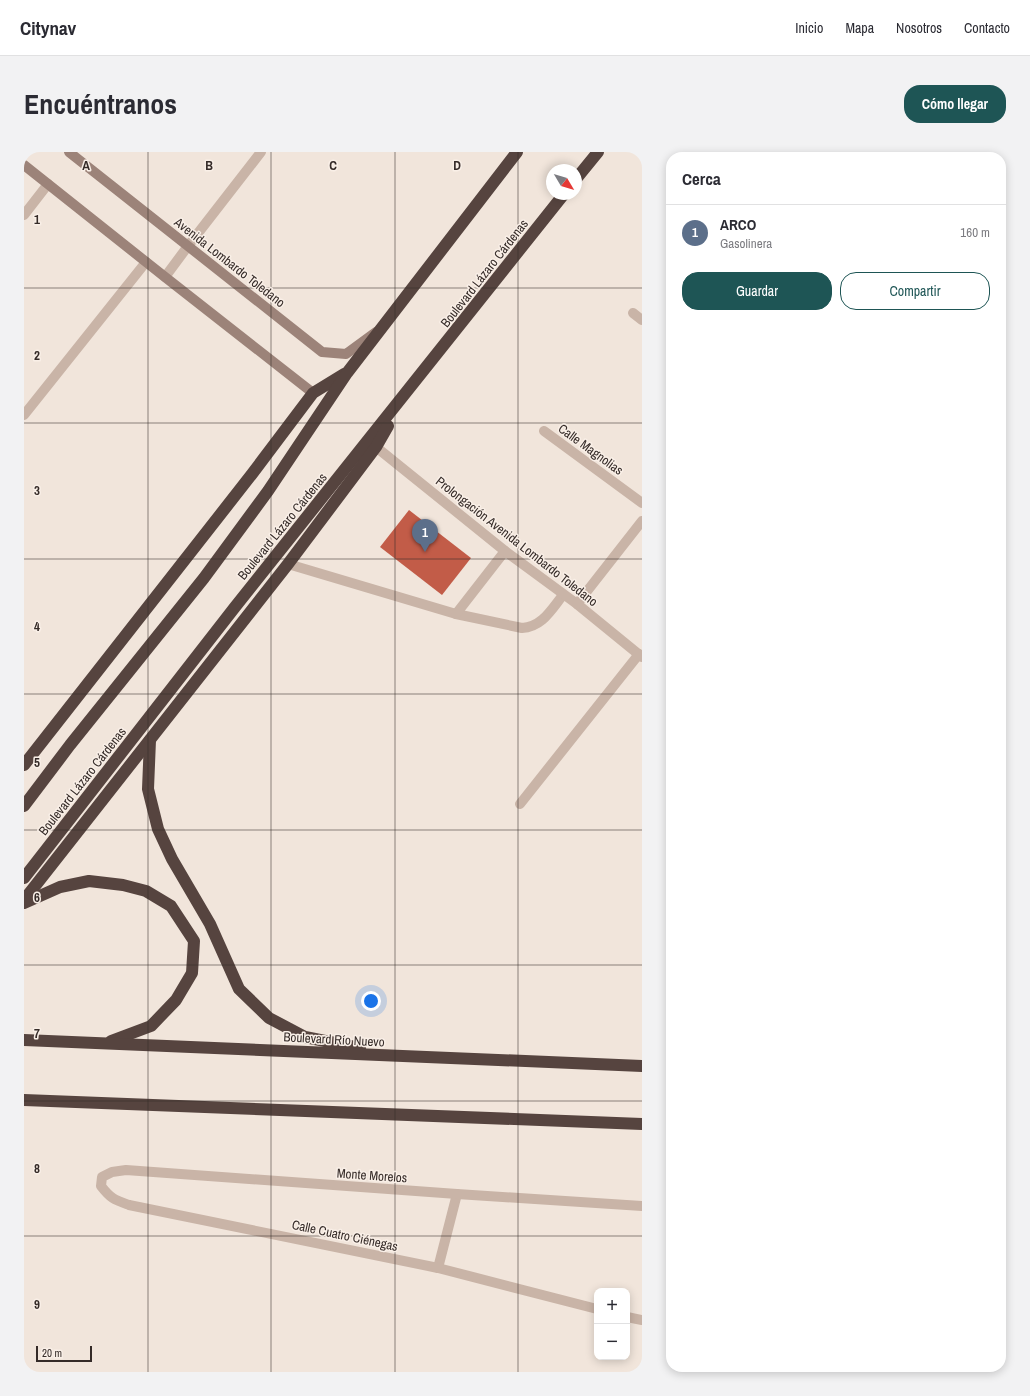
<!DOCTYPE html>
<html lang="es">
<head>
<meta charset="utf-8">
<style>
	body { margin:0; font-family:"Archivo Narrow",sans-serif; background:#f2f2f3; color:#2b2b33 }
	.controls { position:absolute; right:12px; bottom:12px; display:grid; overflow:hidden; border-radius:8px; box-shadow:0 2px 10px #0003 }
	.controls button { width:36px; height:36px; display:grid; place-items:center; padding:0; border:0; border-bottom:1px solid #e1e1e2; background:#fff; color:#2b2b33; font:20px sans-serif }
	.compass { position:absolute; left:522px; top:12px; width:36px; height:36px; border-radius:50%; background:#fff; box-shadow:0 2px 10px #0003; rotate:128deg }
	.scale { position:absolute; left:12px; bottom:10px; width:56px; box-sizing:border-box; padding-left:4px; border:2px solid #352b28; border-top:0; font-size:11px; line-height:14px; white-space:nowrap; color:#352b28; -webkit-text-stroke:3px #f9efe7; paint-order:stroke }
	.you { position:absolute; left:347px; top:849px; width:14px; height:14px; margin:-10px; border:3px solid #fff; border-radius:50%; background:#1a73e8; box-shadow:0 0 0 6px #1a73e833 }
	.badge { display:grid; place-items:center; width:26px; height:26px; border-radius:50%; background:#1e5555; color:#fff; font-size:13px; font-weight:700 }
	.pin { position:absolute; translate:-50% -33px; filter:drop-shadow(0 1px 2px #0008) }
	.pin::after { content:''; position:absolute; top:21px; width:14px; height:12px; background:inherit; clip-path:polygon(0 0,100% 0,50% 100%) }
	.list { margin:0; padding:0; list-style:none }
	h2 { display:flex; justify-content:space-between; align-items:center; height:52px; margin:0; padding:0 16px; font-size:17px }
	h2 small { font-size:13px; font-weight:400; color:#7c7c81 }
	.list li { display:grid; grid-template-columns:26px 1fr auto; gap:12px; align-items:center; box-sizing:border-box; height:56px; padding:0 16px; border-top:1px solid #e1e1e2 }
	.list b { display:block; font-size:15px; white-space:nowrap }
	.list p { margin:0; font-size:13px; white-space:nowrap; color:#7c7c81 }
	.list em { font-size:13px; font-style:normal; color:#7c7c81 }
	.actions { display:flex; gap:8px; padding:12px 16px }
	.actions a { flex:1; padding:9px 0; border:1px solid #1e5555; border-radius:16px; text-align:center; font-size:14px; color:#1e5555 }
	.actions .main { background:#1e5555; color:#fff }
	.map { position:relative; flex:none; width:618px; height:1220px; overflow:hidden; border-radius:16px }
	header { display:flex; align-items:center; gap:24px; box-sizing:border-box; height:56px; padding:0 20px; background:#fff; border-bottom:1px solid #e1e1e2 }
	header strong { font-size:19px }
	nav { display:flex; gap:22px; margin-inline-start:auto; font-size:14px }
	.intro { display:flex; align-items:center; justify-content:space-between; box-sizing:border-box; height:96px; padding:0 24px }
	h1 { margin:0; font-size:28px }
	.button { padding:10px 18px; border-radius:16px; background:#1e5555; color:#fff; font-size:14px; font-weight:700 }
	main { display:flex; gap:24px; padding:0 24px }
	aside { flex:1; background:#fff; border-radius:16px; box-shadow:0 2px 10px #0003 }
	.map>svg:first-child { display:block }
	.building { fill:#c25c48 }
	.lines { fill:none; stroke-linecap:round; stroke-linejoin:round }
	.lane { stroke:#c9b4a7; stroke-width:10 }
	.street { stroke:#c9b4a7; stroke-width:10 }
	.secondary { stroke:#9c8379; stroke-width:10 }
	.highway { stroke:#56443f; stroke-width:12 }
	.grid { fill:none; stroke:#352b28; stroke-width:1; stroke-opacity:0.55 }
	.labels { text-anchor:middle; stroke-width:3; stroke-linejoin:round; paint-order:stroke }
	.street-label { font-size:13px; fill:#352b28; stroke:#f9efe7 }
	.grid-label { font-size:13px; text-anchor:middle; font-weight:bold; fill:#352b28; stroke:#f9efe7; stroke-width:3; stroke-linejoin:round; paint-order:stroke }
</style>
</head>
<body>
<header>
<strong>Citynav</strong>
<nav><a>Inicio</a><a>Mapa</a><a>Nosotros</a><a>Contacto</a></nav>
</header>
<div class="intro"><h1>Encuéntranos</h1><a class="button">Cómo llegar</a></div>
<main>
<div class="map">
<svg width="618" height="1220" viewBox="0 0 618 1220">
	<rect width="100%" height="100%" fill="#f1e5db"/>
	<polygon class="building" points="385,358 447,406 418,443 356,395"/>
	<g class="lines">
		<g class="lane">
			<path d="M 264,412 L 432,462 L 498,476 C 518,475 527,458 539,443"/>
			<polyline points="432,462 481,399"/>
			<polyline points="496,652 615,502"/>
		</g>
		<g class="street">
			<polyline points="0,63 24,32"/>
			<polyline points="141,125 164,94 237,0"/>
			<polyline points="609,161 618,168"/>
			<polyline points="0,263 122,110"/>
			<polyline points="520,279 618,351"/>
			<polyline points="352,295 481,399 553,452 618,505"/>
			<polyline points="553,452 618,369"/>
			<polyline points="414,1116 433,1042"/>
			<path d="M 573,1157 L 414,1116 L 105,1053 C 91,1048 87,1047 77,1034 L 78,1025 L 88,1020 L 102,1018 L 433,1042 L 618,1054"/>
			<polyline points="603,1165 618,1168"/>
		</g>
		<g class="secondary">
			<polyline points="45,0 298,200 322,202 352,180"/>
			<polyline points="0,13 141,125 289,241"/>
		</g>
		<g class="highway">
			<polyline points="552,27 574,0"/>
			<polyline points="126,588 124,637 134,677 148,707 186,772 215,837 245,866 281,885 336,896"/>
			<polyline points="0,613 228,322 289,241 320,222"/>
			<polyline points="0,654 46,593 180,426 244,339 323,221 493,0"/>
			<polyline points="0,726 211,455 540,42"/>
			<polyline points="0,748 264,412 352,295 364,274"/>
			<polyline points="0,751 36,735 65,729 99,733 122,739 147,754 170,789 168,821 152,848 127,874 87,889"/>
			<polyline points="0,888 618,914"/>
			<polyline points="0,948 618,972"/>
		</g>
	</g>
	<path class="grid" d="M 124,0 L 124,1220M 247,0 L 247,1220M 371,0 L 371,1220M 494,0 L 494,1220M 0,136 L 618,136M 0,271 L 618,271M 0,407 L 618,407M 0,542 L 618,542M 0,678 L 618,678M 0,813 L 618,813M 0,949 L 618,949M 0,1084 L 618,1084"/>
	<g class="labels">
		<g class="street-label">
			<text transform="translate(206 110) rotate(38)" y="5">Avenida Lombardo Toledano</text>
			<text transform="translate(460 121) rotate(-52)" y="5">Boulevard Lázaro Cárdenas</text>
			<text transform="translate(567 297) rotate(36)" y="5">Calle Magnolias</text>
			<text transform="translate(258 374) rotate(-51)" y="5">Boulevard Lázaro Cárdenas</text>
			<text transform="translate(493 389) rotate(38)" y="5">Prolongación Avenida Lombardo Toledano</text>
			<text transform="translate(58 629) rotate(-52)" y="5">Boulevard Lázaro Cárdenas</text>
			<text transform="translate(310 887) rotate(3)" y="5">Boulevard Río Nuevo</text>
			<text transform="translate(348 1023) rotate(4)" y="5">Monte Morelos</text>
			<text transform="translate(321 1083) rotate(12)" y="5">Calle Cuatro Ciénegas</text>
		</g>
	</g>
	<g class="grid-label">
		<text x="62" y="18">A</text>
		<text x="185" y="18">B</text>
		<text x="309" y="18">C</text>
		<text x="433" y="18">D</text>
		<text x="13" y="72">1</text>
		<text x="13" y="208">2</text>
		<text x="13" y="343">3</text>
		<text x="13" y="479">4</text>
		<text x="13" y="615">5</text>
		<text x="13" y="750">6</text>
		<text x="13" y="886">7</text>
		<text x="13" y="1021">8</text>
		<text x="13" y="1157">9</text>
	</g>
</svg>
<div class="controls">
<button>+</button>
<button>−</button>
</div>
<svg class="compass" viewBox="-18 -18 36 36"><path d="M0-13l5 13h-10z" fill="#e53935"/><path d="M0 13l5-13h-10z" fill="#7c7c81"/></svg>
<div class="scale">20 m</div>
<div class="you"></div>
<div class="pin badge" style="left:401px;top:400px;background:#5c6f8a">1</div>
</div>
<aside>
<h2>Cerca<small></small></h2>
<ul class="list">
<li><span class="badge" style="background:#5c6f8a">1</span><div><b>ARCO</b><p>Gasolinera</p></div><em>160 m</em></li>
</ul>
<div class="actions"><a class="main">Guardar</a><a>Compartir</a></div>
</aside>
</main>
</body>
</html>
